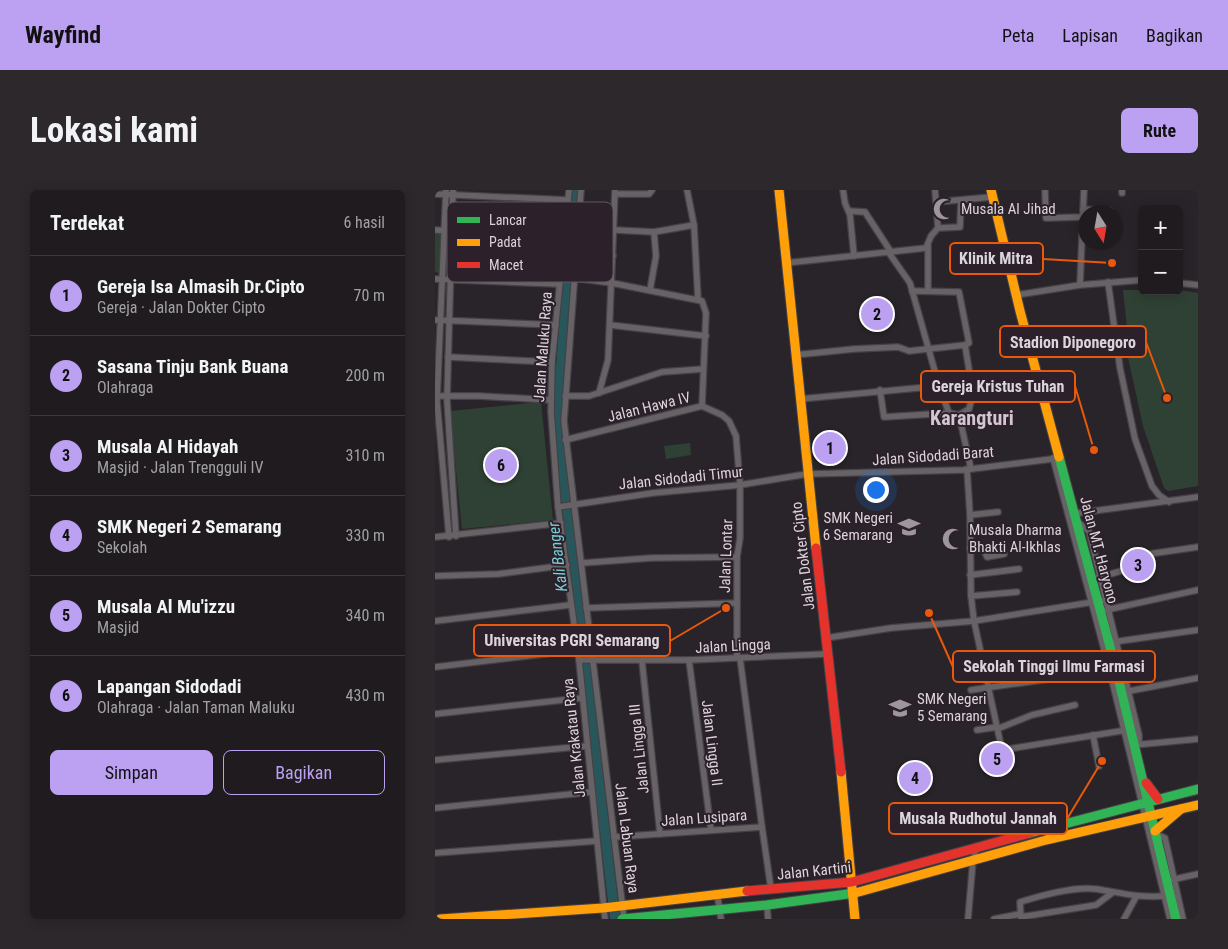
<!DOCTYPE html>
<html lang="id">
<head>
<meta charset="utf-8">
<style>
	body { margin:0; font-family:"Roboto Condensed",sans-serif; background:#2c282c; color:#f1f3f6 }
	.controls { position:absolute; right:15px; top:15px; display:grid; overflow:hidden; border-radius:8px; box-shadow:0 2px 12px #0003 }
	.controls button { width:45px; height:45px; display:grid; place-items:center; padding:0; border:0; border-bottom:1px solid #3c393d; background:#1f1b1f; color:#f1f3f6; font:25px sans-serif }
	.compass { position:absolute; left:643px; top:15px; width:45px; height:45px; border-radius:50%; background:#1f1b1f; box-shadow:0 2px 12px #0003; rotate:169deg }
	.you { position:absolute; left:440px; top:299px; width:18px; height:18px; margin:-12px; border:4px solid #fff; border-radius:50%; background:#1a73e8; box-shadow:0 0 0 8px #1a73e833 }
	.badge { display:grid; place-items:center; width:32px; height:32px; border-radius:50%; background:#bca0f2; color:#111; font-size:16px; font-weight:700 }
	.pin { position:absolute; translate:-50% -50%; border:2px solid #fff; box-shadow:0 1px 5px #0006 }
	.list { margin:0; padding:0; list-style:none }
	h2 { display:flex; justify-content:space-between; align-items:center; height:65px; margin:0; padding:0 20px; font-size:21px }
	h2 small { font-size:16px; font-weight:400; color:#a1a1a4 }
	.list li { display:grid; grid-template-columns:32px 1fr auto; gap:15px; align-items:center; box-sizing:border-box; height:80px; padding:0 20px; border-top:1px solid #3c393d }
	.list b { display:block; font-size:19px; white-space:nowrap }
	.list p { margin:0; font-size:16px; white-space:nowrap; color:#a1a1a4 }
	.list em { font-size:16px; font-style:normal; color:#a1a1a4 }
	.actions { display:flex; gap:10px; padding:15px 20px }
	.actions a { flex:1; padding:11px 0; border:1px solid #bca0f2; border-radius:8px; text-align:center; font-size:18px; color:#bca0f2 }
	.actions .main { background:#bca0f2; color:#111 }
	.map { position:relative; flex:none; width:763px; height:729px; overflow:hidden; border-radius:8px }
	header { display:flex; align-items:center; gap:30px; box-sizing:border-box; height:70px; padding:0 25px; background:#bca0f2; color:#111 }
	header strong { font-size:24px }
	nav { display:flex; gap:28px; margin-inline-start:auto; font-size:18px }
	.intro { display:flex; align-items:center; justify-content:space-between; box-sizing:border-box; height:120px; padding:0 30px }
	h1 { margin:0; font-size:35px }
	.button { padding:12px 22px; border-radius:8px; background:#bca0f2; color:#111; font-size:18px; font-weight:700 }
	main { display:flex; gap:30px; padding:0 30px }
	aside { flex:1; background:#1f1b1f; border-radius:8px; box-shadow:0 2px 12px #0003 }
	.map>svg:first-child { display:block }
	.green { fill:#2f4134 }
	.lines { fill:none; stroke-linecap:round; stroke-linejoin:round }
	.stream { stroke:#28575b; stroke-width:2 }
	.river { stroke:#28575b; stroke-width:10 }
	.street-casing { stroke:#464146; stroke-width:8 }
	.fast-casing { stroke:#464146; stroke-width:11 }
	.slow-casing { stroke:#464146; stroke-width:11 }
	.jam-casing { stroke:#464146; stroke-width:11 }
	.street { stroke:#676266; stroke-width:5.5 }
	.fast { stroke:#30b455; stroke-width:9 }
	.slow { stroke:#ff9f0a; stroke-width:9 }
	.jam { stroke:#e5322d; stroke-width:9 }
	.labels { text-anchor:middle; stroke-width:4; stroke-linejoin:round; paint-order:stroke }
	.poi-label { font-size:15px; fill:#dcd4db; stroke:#2c212b; text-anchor:start }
	.street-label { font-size:15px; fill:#dcd4db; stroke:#2c212b }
	.water-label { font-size:16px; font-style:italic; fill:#77cfd7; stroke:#2c212b }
	.district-label { font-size:20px; font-weight:bold; fill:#d3c5d2; stroke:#2c212b }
	.key { fill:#2c212b; stroke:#615760; stroke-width:1 }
	.key-label { font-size:14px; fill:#dcd4db }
	.leader { fill:none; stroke:#e8590c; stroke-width:2 }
	.callout-dot { fill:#e8590c; stroke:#2c212b; stroke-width:2 }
	.callout { fill:#2c212b; stroke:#e8590c; stroke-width:2 }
	.callout-label { font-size:16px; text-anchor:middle; font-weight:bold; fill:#dcd4db }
</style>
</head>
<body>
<header>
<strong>Wayfind</strong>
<nav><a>Peta</a><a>Lapisan</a><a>Bagikan</a></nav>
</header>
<div class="intro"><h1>Lokasi kami</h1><a class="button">Rute</a></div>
<main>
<aside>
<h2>Terdekat<small>6 hasil</small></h2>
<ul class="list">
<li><span class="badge">1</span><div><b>Gereja Isa Almasih Dr.Cipto</b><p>Gereja · Jalan Dokter Cipto</p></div><em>70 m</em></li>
<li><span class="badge">2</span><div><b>Sasana Tinju Bank Buana</b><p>Olahraga</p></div><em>200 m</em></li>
<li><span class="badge">3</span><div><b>Musala Al Hidayah</b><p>Masjid · Jalan Trengguli IV</p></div><em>310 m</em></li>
<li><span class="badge">4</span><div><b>SMK Negeri 2 Semarang</b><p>Sekolah</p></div><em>330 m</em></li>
<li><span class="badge">5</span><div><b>Musala Al Mu'izzu</b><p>Masjid</p></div><em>340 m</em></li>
<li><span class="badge">6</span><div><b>Lapangan Sidodadi</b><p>Olahraga · Jalan Taman Maluku</p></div><em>430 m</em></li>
</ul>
<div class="actions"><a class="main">Simpan</a><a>Bagikan</a></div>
</aside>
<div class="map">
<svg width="763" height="729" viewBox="0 0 763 729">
	<rect width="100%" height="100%" fill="#292429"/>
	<g class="green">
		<polygon points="0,43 7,43 6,83 0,82"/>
		<polygon points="688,100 744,100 763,103 763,296 733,301 729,298 708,236 689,149 693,148"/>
		<polygon points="106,212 118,330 27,339 15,221"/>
		<polygon points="255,253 256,265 231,269 229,256"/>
	</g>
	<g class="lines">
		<polyline class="stream" points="751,607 763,604"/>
		<polyline class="river" points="139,0 122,232 180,729"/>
		<g class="street-casing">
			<g id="street">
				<polyline points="11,0 2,211 14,347"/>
				<polyline points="18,0 12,210 21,346"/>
				<polyline points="134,0 117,172 116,222 123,317 144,470 170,729"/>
				<polyline points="146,0 129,231 189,729"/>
				<polyline points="252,0 259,35 263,109"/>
				<polyline points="408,0 410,13 415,25 419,66"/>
				<polyline points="610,0 611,28 648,27"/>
				<polyline points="687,3 687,0"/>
				<polyline points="0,4 133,10"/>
				<polyline points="180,4 214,4 217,0"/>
				<polyline points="501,12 557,7"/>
				<polyline points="648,19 675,21"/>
				<polyline points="414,21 430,22 456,62"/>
				<polyline points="503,38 525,37 526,10"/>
				<polyline points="0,40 130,47"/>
				<polyline points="180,40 219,42 259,35"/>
				<polyline points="142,60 178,66"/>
				<polyline points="454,63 475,93 504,196 514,223"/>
				<polyline points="351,73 491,58 496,46 503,38 500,0"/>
				<polyline points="140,88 177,93 267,111 271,123 267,216"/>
				<polyline points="0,89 124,94"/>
				<polyline points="673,92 685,178 700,249 717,296 724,305 734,312"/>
				<polyline points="744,93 763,95"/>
				<polyline points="645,95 649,0"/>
				<polyline points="215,100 221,66 219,42"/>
				<polyline points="477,101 524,102 534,153 530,155"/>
				<polyline points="493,101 493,56"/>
				<polyline points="581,105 645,95 707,90"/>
				<polyline points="0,130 121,135"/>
				<polyline points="175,135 271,146"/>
				<polyline points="360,165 419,159 463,157 474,161 530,155 538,204 534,219 524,225"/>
				<polyline points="13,167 117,172"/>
				<polyline points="445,200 449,227 514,223 524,225"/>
				<polyline points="164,203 173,170 180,0"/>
				<polyline points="0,206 44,206 116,210"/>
				<polyline points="130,206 154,206 227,182 268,179"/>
				<polyline points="365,209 504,196"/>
				<polyline points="524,225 536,279"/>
				<polyline points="130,250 267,216 287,225 294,231 301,246 305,295 305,348 302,367 302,468"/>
				<polyline points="618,268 673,474 735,729"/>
				<polyline points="532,279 535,325 536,406 539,431 567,560 692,540"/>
				<polyline points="123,317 218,303 305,295 372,284 528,280 625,268"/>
				<polyline points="636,324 763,307"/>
				<polyline points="535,325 563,322"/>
				<polyline points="643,332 654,341 704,545 704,550 698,553"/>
				<polyline points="0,347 126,333"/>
				<polyline points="535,358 548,358 552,367 569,364"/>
				<polyline points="147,373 216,368 302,367"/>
				<polyline points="535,385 584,379"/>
				<polyline points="0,386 63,384 132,375"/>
				<polyline points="662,388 686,381 707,365 763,357"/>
				<polyline points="536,406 582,402"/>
				<polyline points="151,418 302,413"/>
				<polyline points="671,420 763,400"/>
				<polyline points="0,431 135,415"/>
				<polyline points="391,448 456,438 539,431 671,410"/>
				<polyline points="678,452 763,440"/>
				<polyline points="305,468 327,637"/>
				<polyline points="144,470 254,470 392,464"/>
				<polyline points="254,470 276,640"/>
				<polyline points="207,471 225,644"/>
				<polyline points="0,477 142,460"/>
				<polyline points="536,500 677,480"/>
				<polyline points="689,502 763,488"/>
				<polyline points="0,524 147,508"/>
				<polyline points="562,539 597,525 640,515"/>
				<polyline points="542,540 562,537"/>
				<polyline points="658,545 664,576"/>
				<polyline points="699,555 763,549"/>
				<polyline points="0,570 152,556"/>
				<polyline points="0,618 157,602"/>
				<polyline points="721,644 730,648 748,729"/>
				<polyline points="179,647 327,637 336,699"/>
				<polyline points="0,663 162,651"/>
				<polyline points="736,690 763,684"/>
				<polyline points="282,703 286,729"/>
				<polyline points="332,715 333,729"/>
				<polyline points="586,727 661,715 677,703"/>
				<polyline points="533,729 538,670 542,656"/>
				<polyline points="559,729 585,724"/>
				<path d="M 586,729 L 585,712 C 604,706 641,696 661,699 C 687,703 703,708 730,706"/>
				<polyline points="689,729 701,707"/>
			</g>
		</g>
		<g class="fast-casing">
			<g id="fast">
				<polyline points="624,267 681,479 741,729"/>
				<polyline points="595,643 763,599"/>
				<polyline points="187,729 332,715 420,703"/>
			</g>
		</g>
		<g class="slow-casing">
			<g id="slow">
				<polyline points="344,0 381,358"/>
				<polyline points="556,0 585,121 624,267"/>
				<polyline points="406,582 420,729"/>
				<polyline points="720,641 746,619"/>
				<polyline points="420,703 611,650 763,615"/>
				<polyline points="5,729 168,718 312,701"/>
			</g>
		</g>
		<g class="jam-casing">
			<g id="jam">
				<polyline points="381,358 406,582"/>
				<polyline points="711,593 723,609"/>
				<polyline points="312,701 417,692 595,643"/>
			</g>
		</g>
		<use href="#street" class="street"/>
		<use href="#fast" class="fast"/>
		<use href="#slow" class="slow"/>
		<use href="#jam" class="jam"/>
	</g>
	<defs>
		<g id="mosque-bare" transform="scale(1.725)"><path d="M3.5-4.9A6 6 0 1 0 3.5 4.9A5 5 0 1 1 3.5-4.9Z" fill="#9d969d" stroke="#2c212b" stroke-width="2.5" paint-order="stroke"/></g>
		<g id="school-bare" transform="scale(1.725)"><path d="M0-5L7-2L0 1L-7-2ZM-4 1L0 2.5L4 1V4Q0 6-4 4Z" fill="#9d969d" stroke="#2c212b" stroke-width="2.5" paint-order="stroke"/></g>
	</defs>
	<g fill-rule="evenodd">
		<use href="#mosque-bare" x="509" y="19"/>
		<use href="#school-bare" x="474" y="337"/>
		<use href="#mosque-bare" x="518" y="349"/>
		<use href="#school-bare" x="465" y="518"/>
	</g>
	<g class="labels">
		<g class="poi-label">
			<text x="526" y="24">Musala Al Jihad</text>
			<text x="458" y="333" text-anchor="end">SMK Negeri<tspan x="458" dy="17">6 Semarang</tspan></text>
			<text x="534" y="345">Musala Dharma<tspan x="534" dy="17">Bhakti Al-Ikhlas</tspan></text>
			<text x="482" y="514">SMK Negeri<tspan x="482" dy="17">5 Semarang</tspan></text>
		</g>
		<g class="street-label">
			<text transform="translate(108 157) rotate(-86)" y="5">Jalan Maluku Raya</text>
			<text transform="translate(214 217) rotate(-14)" y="5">Jalan Hawa IV</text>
			<text transform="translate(498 266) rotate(-4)" y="5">Jalan Sidodadi Barat</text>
			<text transform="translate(246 288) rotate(-6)" y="5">Jalan Sidodadi Timur</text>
			<text transform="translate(664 360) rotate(75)" y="5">Jalan MT. Haryono</text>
			<text transform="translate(291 366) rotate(-88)" y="5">Jalan Lontar</text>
			<text transform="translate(368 366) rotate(-97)" y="5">Jalan Dokter Cipto</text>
			<text transform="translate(298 456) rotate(-3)" y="5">Jalan Lingga</text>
			<text transform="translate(139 548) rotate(-96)" y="5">Jalan Krakatau Raya</text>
			<text transform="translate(277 553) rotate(83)" y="5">Jalan Lingga II</text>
			<text transform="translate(204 559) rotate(-96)" y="5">Jalan Lingga III</text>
			<text transform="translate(269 628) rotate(-4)" y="5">Jalan Lusipara</text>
			<text transform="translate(192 648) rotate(83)" y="5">Jalan Labuan Raya</text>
			<text transform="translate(379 681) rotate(-6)" y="5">Jalan Kartini</text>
		</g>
		<g class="water-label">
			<text transform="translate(122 367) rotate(-97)" y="6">Kali Banger</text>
		</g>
		<g class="district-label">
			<text x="537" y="235">Karangturi</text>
		</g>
	</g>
	<rect x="12" y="12" width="166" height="80" rx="8" class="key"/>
	<rect x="22" y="27" width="23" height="6" fill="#30b455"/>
	<rect x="22" y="49" width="23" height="7" fill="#ff9f0a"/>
	<rect x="22" y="72" width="23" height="6" fill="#e5322d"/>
	<g class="key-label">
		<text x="54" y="35">Lancar</text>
		<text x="54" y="57">Padat</text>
		<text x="54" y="80">Macet</text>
	</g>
	<path class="leader" d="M677 73L608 69M732 208L711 152M659 260L640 196M291 418L235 451M494 423L518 477M667 571L632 629"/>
	<g class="callout-dot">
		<circle cx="677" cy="73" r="5"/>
		<circle cx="732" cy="208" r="5"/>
		<circle cx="659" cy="260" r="5"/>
		<circle cx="291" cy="418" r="5"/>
		<circle cx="494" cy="423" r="5"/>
		<circle cx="667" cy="571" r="5"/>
	</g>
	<g class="callout">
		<rect x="515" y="53" width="93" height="31" rx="5"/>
		<rect x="565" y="136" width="146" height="31" rx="5"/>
		<rect x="486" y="181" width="154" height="31" rx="5"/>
		<rect x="39" y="435" width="196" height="31" rx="5"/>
		<rect x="518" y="461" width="202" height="31" rx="5"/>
		<rect x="454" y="613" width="178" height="31" rx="5"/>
	</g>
	<g class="callout-label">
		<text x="561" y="74">Klinik Mitra</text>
		<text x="638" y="158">Stadion Diponegoro</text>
		<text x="563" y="202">Gereja Kristus Tuhan</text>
		<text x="137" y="456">Universitas PGRI Semarang</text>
		<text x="619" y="482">Sekolah Tinggi Ilmu Farmasi</text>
		<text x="543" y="634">Musala Rudhotul Jannah</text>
	</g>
</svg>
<div class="controls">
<button>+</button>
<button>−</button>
</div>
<svg class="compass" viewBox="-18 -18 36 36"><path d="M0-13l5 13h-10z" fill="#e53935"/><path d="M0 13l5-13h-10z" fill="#a1a1a4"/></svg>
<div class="you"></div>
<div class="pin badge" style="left:395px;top:258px">1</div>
<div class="pin badge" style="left:442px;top:124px">2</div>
<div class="pin badge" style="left:703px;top:375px">3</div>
<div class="pin badge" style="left:480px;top:588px">4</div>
<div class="pin badge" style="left:562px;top:569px">5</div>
<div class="pin badge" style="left:66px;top:275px">6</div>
</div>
</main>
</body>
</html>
